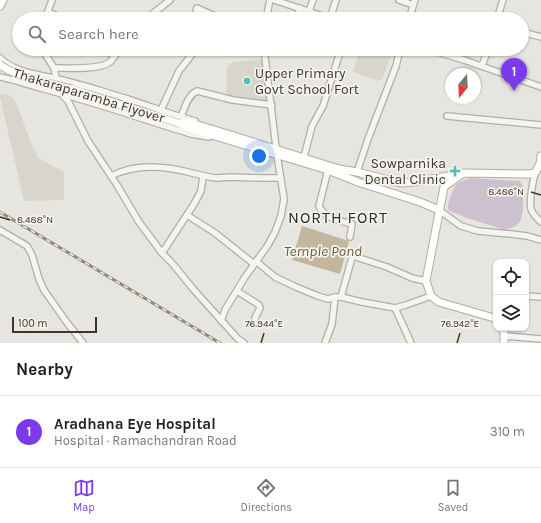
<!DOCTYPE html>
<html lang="en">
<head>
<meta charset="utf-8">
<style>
	body { margin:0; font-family:Karla,sans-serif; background:#f6f6f6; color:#222 }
	.controls { position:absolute; right:12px; bottom:12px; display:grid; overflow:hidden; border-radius:8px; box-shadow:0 1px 3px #0004 }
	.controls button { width:36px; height:36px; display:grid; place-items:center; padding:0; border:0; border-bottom:1px solid #e0e0e0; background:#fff; color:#222; font:20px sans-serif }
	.compass { position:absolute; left:445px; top:68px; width:36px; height:36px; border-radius:50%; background:#fff; box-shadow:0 1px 3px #0004; rotate:198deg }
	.scale { position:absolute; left:12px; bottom:10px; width:85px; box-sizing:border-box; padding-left:4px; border:2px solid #3c382a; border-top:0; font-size:11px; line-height:14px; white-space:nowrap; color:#3c382a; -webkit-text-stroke:3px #f4f3ee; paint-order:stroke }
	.you { position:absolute; left:259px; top:156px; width:14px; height:14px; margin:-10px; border:3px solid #fff; border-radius:50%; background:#1a73e8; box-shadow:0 0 0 6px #1a73e833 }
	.badge { display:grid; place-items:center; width:26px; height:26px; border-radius:50%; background:#7c3aed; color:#fff; font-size:13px; font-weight:700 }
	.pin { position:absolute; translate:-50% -33px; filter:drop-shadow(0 1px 2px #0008) }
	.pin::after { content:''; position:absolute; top:21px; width:14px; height:12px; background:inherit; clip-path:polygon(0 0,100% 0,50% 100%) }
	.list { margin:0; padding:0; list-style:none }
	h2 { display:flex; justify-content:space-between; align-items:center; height:52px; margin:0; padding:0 16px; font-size:17px }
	h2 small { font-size:13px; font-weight:400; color:#767676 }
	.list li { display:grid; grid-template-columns:26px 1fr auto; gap:12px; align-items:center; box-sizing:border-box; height:72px; padding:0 16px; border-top:1px solid #e0e0e0 }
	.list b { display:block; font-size:15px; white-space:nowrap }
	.list p { margin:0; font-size:13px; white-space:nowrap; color:#767676 }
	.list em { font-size:13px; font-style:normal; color:#767676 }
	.icon { flex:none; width:22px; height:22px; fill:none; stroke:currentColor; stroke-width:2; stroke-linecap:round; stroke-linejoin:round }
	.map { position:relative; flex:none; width:541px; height:343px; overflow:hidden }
	.search { position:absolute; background:#fff; box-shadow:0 1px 3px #0004; left:12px; right:12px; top:12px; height:44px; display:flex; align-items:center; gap:10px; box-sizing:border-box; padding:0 14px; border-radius:22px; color:#767676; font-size:15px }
	.sheet { height:124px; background:#fff }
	nav { display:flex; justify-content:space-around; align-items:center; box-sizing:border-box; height:56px; border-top:1px solid #e0e0e0; background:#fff; font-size:11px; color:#767676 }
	nav a { display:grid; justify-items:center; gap:2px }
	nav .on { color:#7c3aed }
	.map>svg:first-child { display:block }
	.built { fill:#d8d5cd }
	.green { fill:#cec1cf }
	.water { fill:#c2b79e }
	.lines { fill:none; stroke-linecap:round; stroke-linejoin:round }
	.minor-casing { stroke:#b0aea5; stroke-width:8 }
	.major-casing { stroke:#b1ada0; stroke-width:9 }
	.minor { stroke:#f5f4f1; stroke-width:5.5 }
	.major { stroke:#fff; stroke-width:7 }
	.rail-casing { stroke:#8e8a7a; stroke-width:3 }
	.rail { stroke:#f4f3ee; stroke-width:1.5; stroke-dasharray:4.5; stroke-linecap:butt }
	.major-bridge-casing { stroke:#b1ada0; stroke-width:9; stroke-linecap:butt }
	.major-bridge { stroke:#fff; stroke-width:7 }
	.ticks { fill:none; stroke:#3c382a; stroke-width:1.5 }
	.poi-dot { fill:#52bbbd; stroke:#f4f3ee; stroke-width:1.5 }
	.labels { text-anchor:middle; stroke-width:3.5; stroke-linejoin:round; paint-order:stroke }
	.poi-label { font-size:14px; fill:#3c382a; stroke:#f4f3ee; text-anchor:start }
	.street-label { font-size:14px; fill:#3c382a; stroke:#f4f3ee }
	.water-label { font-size:15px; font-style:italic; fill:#6a5d39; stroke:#f4f3ee }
	.quarter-label { font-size:16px; letter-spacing:1px; fill:#2c2a1c; stroke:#f4f3ee }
	.ticks-label { font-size:10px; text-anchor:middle; fill:#3c382a; stroke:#f4f3ee; stroke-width:3.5; stroke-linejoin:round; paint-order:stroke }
</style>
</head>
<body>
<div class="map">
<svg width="541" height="343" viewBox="0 0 541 343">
	<rect width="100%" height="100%" fill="#e6e5df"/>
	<g class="built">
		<polygon points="360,49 393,49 382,80 374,79 353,72"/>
		<polygon points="264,59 269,102 226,97 227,66 233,62"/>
		<polygon points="7,94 14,99 18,107 30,141 38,158 64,172 64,200 24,201 0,97 0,95"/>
	</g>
	<path class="green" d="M 470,178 L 520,181 L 523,187 L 523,208 L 521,220 L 516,226 L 505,230 L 467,218 L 448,210 C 447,203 452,188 458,183 C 461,181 466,180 470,178 Z"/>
	<polygon class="water" points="302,226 349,241 340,274 292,260"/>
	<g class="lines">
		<g class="minor-casing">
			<g id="minor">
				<polyline points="274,0 332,19"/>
				<polyline points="399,0 413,5"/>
				<polyline points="309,11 313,0"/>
				<polyline points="48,12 65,19"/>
				<polyline points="45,19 52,0"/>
				<polyline points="146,19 170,0"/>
				<polyline points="194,19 197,8 221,19"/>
				<polyline points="266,19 270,0"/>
				<polyline points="297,19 300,8"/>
				<polyline points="330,19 336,0"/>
				<polyline points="409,19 415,0"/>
				<polyline points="497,19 503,0"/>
				<polyline points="522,32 541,37"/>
				<polyline points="42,49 54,68"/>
				<polyline points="102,49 115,56"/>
				<path d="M 120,49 C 117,53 114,58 110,62 C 100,70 68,68 54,68 L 56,78 L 66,95 L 64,97 L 68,101 L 88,141 L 117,185 L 139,222 L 162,253 L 172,263 L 194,290 L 238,339 L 244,343"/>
				<polyline points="428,49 464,60 541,87"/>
				<path d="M 0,58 C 15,74 46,75 66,81 C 87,86 107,93 128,99 C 150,106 172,115 195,121"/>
				<polyline points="482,66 488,49"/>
				<path d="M 0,77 C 15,80 29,85 44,89 C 94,102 142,119 191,134 L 209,137"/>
				<polyline points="161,110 179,71 193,53 195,49"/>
				<polyline points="447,116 541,125"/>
				<path d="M 181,117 C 184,109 188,95 197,91 L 233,100 L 272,105"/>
				<polyline points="304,157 312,126 323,106 341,49"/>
				<path d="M 328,170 L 319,206 C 324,218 341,221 352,224 L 350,237"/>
				<polyline points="357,172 368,139 396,66 400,49"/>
				<path d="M 535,173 C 533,181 529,201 531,209 C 533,215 537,218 541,222"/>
				<path d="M 111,176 C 136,163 166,166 192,173 C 200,175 208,177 216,178 C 221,178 226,177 231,177 C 248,178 264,178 280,178"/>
				<polyline points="439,210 461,226 478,231 511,234 527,236 541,240"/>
				<polyline points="187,215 215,233 254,264"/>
				<polyline points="0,230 27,246 32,255 39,279 44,290 65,320 83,343"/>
				<polyline points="162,253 194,204 201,191 203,176"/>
				<polyline points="256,261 275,277 296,287 318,296 328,299 335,297 341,297 362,302 395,308 406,305 431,296"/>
				<polyline points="237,291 259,305 260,308 255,318"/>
				<polyline points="526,296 541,297"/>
				<polyline points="341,297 351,261 353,256 387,267 412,278 426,281"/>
				<polyline points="395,308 411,343"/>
				<polyline points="221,321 225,310 245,277 268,245 275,232 281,216 284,199 277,155 264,49"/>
				<polyline points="504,336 541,339"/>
				<polyline points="325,343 332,324 335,297"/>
			</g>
		</g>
		<g class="major-casing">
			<g id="major">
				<polyline points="0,6 3,0"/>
				<polyline points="72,89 178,123 192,129 328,170 358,182 420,202 439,210"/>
				<polyline points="182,123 191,123 221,132 339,169 357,172 396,182 403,183 421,181 464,173 529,174 535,173 540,164 541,156"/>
				<polyline points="462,174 444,187 426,281 431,296 439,302 494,318 496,320"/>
				<polyline points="502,328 504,333 504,343"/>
			</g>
		</g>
		<use href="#minor" class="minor"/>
		<use href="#major" class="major"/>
		<g class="rail-casing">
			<polyline id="rail" points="0,212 220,343"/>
		</g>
		<use href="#rail" class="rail"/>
		<g class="major-bridge-casing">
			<path id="major-bridge" d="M 0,65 C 21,79 49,83 72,89"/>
		</g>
		<use href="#major-bridge" class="major-bridge"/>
	</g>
	<path class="ticks" d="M 531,192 L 541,195M 0,217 L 10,220M 261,343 L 264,333M 457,343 L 460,333"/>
	<g class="poi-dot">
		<circle cx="247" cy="81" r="4"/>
		<path d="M453 165h4v4h4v4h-4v4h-4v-4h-4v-4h4z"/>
	</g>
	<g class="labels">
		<g class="poi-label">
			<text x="255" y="78">Upper Primary<tspan x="255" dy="16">Govt School Fort</tspan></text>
			<text x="446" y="168" text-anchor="end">Sowparnika<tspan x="446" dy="16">Dental Clinic</tspan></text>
		</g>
		<g class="street-label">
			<text transform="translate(89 95) rotate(17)" y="5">Thakaraparamba Flyover</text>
		</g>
		<g class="water-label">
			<text x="323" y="256">Temple Pond</text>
		</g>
		<g class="quarter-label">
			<text x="338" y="223">NORTH FORT</text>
		</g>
	</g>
	<g class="ticks-label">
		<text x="506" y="195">8.486°N</text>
		<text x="35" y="223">8.488°N</text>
		<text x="264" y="327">76.944°E</text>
		<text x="460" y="327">76.942°E</text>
	</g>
</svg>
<div class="controls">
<button><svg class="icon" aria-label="locate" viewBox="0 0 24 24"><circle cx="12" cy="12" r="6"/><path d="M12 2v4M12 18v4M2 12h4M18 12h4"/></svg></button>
<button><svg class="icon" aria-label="layers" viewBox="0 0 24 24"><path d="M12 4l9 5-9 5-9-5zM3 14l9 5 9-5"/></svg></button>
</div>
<svg class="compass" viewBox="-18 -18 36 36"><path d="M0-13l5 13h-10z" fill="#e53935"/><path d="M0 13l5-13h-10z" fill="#767676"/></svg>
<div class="scale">100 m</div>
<div class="you"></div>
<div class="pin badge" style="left:514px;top:91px">1</div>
<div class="search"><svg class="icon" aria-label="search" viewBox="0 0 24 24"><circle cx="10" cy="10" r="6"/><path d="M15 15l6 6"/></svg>Search here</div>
</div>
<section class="sheet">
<h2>Nearby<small></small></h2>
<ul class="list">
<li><span class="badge">1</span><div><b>Aradhana Eye Hospital</b><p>Hospital · Ramachandran Road</p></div><em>310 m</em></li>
</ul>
</section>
<nav>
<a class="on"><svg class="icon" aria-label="map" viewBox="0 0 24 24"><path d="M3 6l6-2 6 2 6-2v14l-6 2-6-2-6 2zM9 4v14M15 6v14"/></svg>Map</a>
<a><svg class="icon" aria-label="directions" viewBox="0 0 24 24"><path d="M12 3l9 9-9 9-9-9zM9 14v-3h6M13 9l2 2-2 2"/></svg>Directions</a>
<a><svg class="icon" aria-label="saved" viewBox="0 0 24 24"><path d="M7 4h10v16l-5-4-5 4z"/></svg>Saved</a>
</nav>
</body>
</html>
